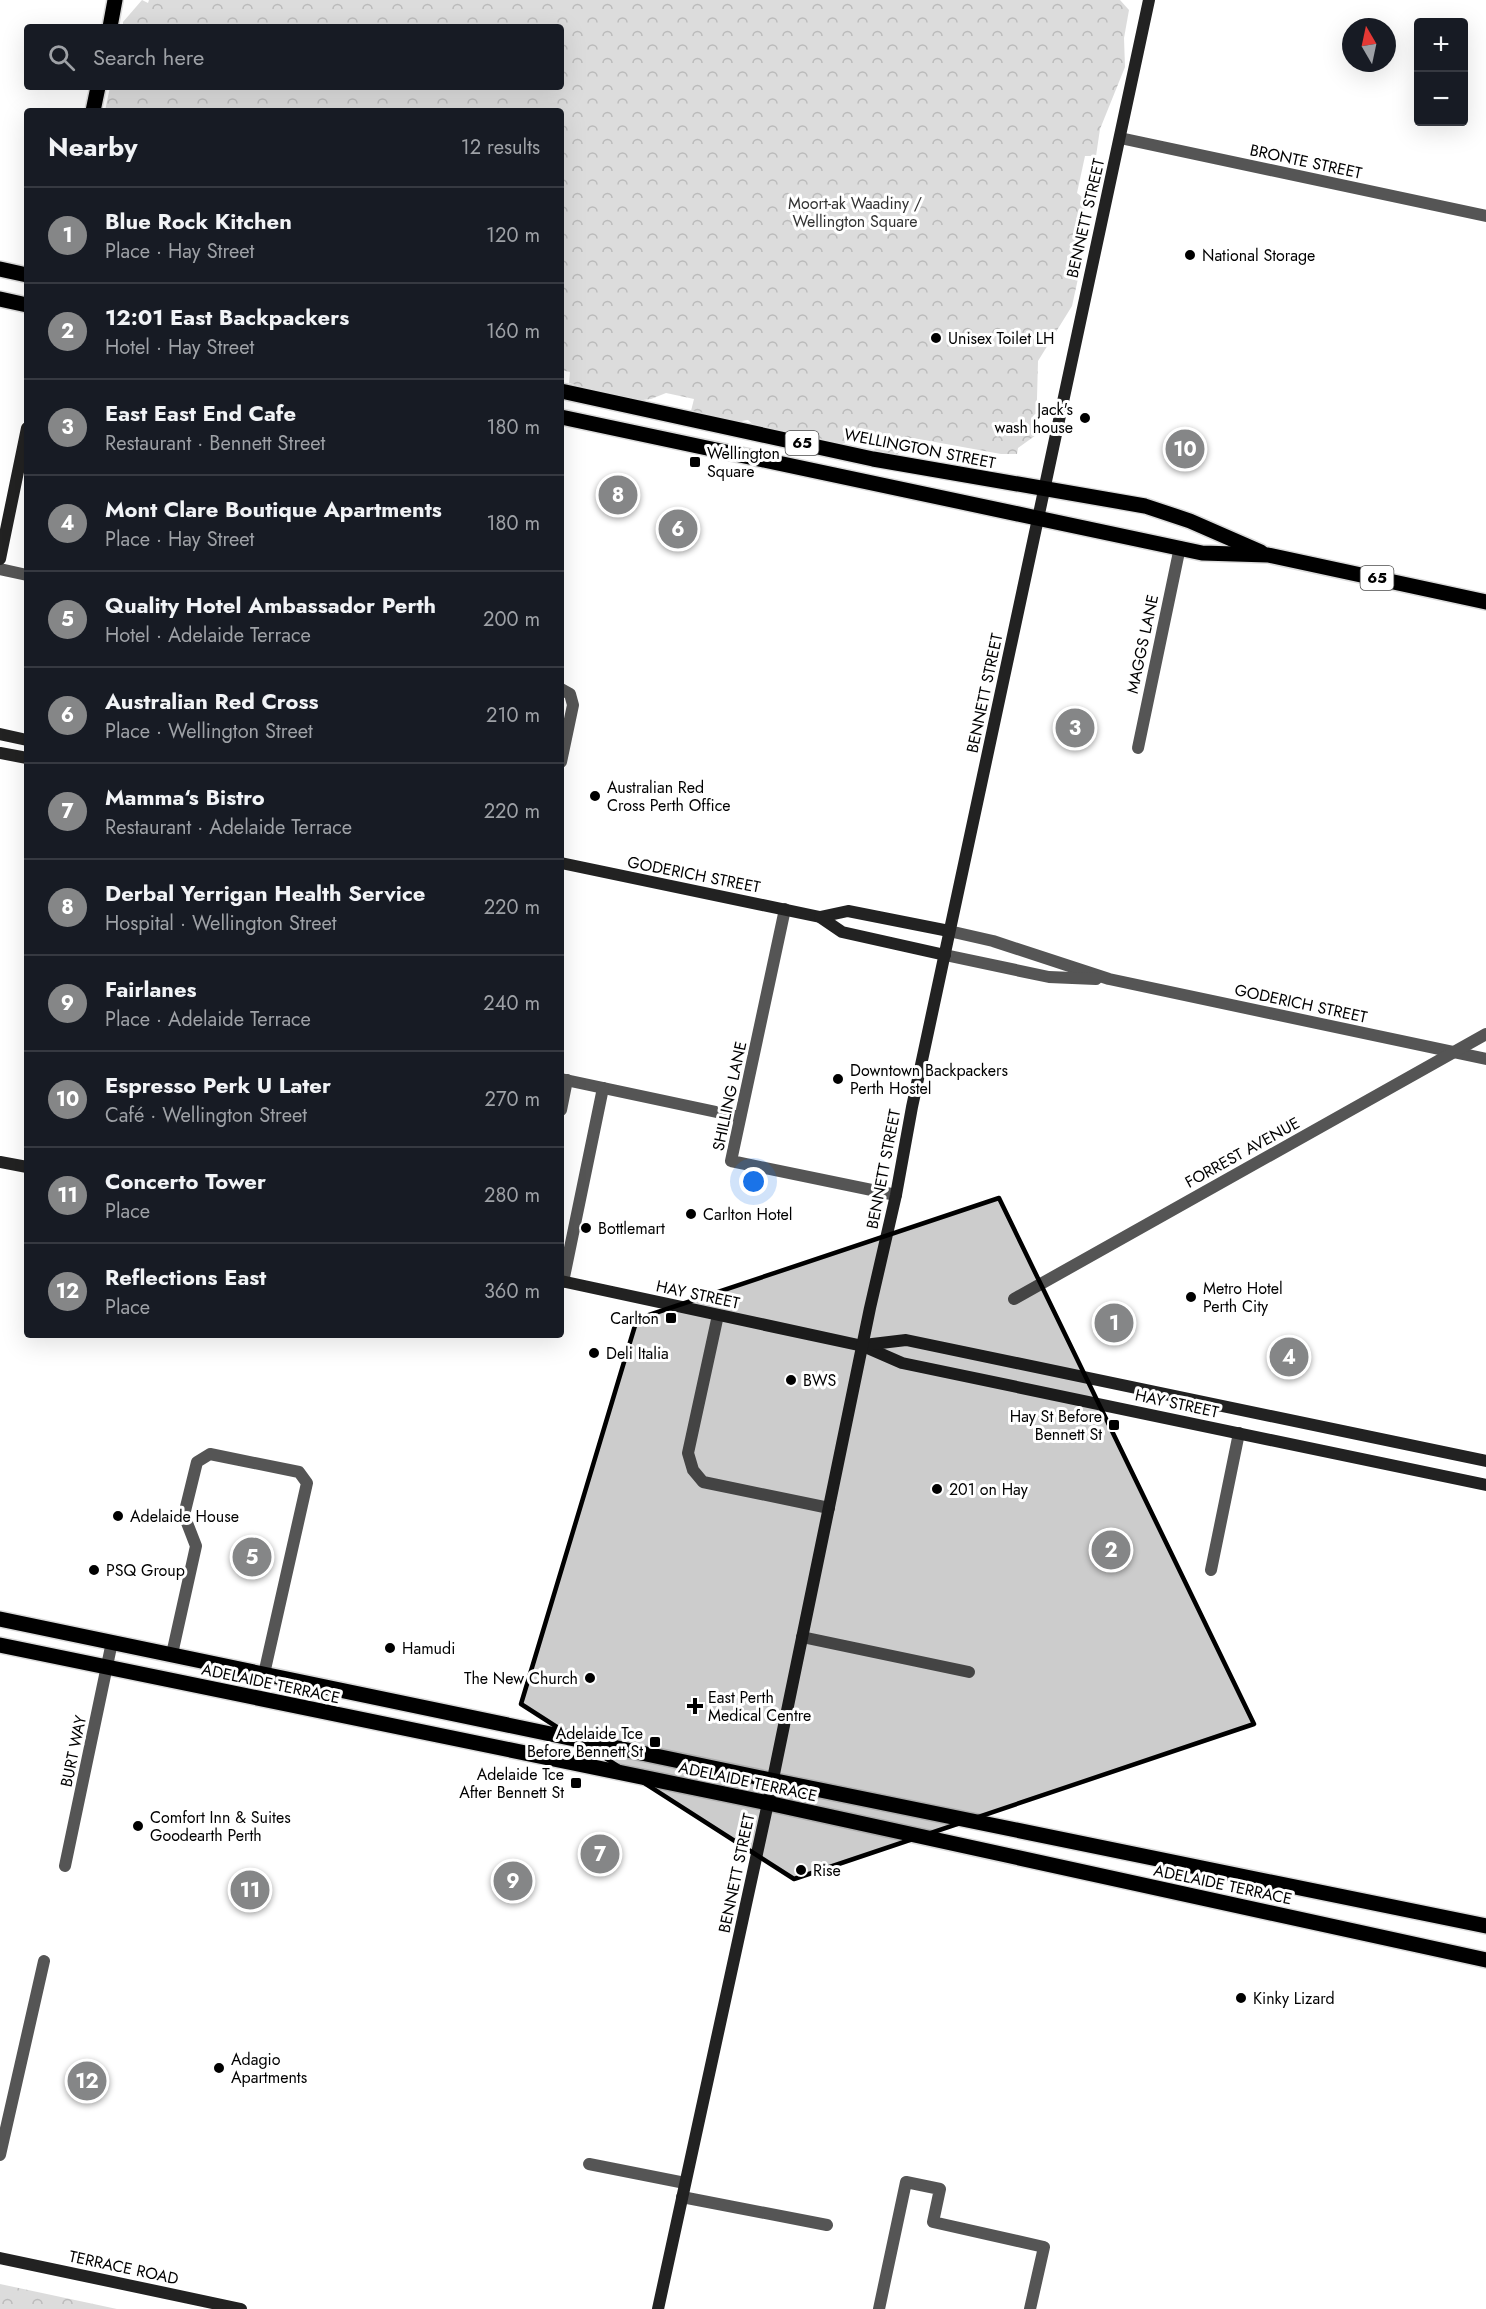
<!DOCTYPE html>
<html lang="en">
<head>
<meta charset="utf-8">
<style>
	body { margin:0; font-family:Jost,sans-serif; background:#20242c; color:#f1f3f6 }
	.controls { position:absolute; right:18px; top:18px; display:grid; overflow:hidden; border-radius:6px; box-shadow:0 6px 24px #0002 }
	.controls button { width:54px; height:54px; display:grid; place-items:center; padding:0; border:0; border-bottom:2px solid #363941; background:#171b24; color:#f1f3f6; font:30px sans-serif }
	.compass { position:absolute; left:1342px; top:18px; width:54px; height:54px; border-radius:50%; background:#171b24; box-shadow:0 6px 24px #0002; rotate:351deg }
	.you { position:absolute; left:754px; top:1182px; width:21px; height:21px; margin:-15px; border:4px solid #fff; border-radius:50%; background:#1a73e8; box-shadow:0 0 0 9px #1a73e833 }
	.badge { display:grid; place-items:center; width:39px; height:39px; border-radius:50%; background:#858687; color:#fff; font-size:20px; font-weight:700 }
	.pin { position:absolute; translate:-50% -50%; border:3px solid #fff; box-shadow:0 2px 6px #0006 }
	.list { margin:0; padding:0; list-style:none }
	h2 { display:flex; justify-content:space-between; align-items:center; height:78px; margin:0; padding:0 24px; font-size:26px }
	h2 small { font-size:20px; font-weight:400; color:#9ea1a6 }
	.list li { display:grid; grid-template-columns:39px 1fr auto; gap:18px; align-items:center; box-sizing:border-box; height:96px; padding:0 24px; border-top:2px solid #363941 }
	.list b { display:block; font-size:22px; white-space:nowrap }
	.list p { margin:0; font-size:20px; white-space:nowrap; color:#9ea1a6 }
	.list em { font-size:20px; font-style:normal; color:#9ea1a6 }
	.icon { flex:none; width:33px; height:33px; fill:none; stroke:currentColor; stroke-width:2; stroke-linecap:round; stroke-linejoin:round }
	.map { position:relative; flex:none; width:1486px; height:2309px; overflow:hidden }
	.search { position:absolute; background:#171b24; box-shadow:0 6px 24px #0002; left:24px; top:24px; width:540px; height:66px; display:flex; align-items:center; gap:15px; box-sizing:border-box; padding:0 21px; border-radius:6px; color:#9ea1a6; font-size:22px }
	.panel { position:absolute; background:#171b24; box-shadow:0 6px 24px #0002; left:24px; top:108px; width:540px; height:1230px; border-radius:6px }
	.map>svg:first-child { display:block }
	.forest { fill:url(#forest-crowns) }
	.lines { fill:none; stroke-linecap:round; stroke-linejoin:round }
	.primary-casing { stroke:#dbdbdb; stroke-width:18 }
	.lane { stroke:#555; stroke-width:12 }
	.street { stroke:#555; stroke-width:12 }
	.secondary { stroke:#222; stroke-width:12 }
	.primary { stroke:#000; stroke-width:15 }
	.marked { fill:#000; fill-opacity:0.2; stroke:#000; stroke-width:4.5; stroke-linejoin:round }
	.poi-dot { fill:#000; stroke:#fff; stroke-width:2 }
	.labels { text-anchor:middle; stroke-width:6; stroke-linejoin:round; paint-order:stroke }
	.shield { fill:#fff; stroke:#4c4c4c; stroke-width:1.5 }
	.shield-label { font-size:15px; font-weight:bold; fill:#000 }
	.street-label { font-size:16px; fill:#000; stroke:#fff }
	.park-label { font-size:16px; fill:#333; stroke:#fff }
	.poi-label { font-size:16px; fill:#000; stroke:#fff; text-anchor:start }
</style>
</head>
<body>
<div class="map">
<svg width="1486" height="2309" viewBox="0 0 1486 2309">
	<defs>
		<pattern id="forest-crowns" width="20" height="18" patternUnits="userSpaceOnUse" patternTransform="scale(1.5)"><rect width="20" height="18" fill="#dcdcdc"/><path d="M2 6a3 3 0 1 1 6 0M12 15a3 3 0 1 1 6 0" fill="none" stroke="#bbb"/></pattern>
	</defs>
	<rect width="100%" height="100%" fill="#fff"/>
	<g class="forest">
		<polygon points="142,0 148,3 149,0 1120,0 1129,10 1124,38 1125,67 1100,129 1096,156 1085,156 1077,193 1086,200 1079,274 1072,306 1038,361 1036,435 1018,448 1017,454 1001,454 913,438 891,461 878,454 868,441 858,438 839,445 794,433 762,433 748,420 723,424 691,411 694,399 666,393 651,399 635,401 603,394 569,383 570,372 561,370 561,111 105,111 110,87 561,87 561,27 123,27 123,22"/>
		<polygon points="0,2284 117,2309 0,2309"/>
	</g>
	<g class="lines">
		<g class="primary-casing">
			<g id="primary">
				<polyline points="110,27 115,0"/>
				<polyline points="93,111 98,87"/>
				<polyline points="0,269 27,275"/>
				<polyline points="0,299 27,305"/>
				<polyline points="561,391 873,459 1145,506 1190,521 1261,552"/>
				<polyline points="561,417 1202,553 1268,555 1486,602"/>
				<polyline points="0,1619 771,1780 1486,1926"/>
				<polyline points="0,1645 768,1803 1486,1960"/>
			</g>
		</g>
		<g class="lane">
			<polyline points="0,569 27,575"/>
			<polyline points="561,689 570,694 573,705 561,762"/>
			<polyline points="1138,748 1180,547"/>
			<polyline points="785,909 731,1161 896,1195"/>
			<polyline points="561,1079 740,1117"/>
			<polyline points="561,1110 567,1080"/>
			<polyline points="563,1282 603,1088"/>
			<polyline points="718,1315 688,1453 693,1470 703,1482 829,1508"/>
			<polyline points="1211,1570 1239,1433"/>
			<polyline points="802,1637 969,1672"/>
			<polyline points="172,1654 196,1546 184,1515 197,1462 210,1454 299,1472 307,1483 264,1674"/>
			<polyline points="65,1866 112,1642"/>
			<polyline points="0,2155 44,1961"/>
			<polyline points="589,2164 685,2183"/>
			<polyline points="682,2197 827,2225"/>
			<polyline points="879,2309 906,2182 940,2189 933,2222 1044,2247 1030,2309"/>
		</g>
		<g class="street">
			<polyline points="1120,138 1486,216"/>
			<polyline points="949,931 993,941 1109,979 1486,1059"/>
			<polyline points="945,955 1049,977 1096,979"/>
			<polyline points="1014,1299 1486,1034"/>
		</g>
		<g class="secondary">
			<polyline points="0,559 27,428"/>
			<polyline points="0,734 27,740"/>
			<polyline points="0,753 27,758"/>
			<polyline points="561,863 820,917 842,932 945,955"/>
			<polyline points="820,917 848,911 949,931"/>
			<polyline points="0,1162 27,1167"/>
			<polyline points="561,1281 863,1346 902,1363 1486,1485"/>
			<polyline points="864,1345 906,1340 1486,1461"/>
			<polyline points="0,2258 241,2309"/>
			<polyline points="658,2309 768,1803 870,1308 896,1195 912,1107 1149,0"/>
		</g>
		<use href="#primary" class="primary"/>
	</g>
	<path class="marked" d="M 999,1198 L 1254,1724 L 794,1879 L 521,1704 L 637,1319 Z"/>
	<g class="poi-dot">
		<circle cx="1190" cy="255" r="6"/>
		<circle cx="936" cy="338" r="6"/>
		<circle cx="1085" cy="418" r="6"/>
		<rect x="689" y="456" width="12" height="12" rx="3"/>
		<circle cx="595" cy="796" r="6"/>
		<circle cx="838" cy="1079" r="6"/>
		<circle cx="691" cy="1214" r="6"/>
		<circle cx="586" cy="1228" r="6"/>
		<circle cx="1191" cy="1297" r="6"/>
		<rect x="665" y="1312" width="12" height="12" rx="3"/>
		<circle cx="594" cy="1353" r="6"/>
		<circle cx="791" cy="1380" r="6"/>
		<rect x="1108" y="1419" width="12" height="12" rx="3"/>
		<circle cx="937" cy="1489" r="6"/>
		<circle cx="118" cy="1516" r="6"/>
		<circle cx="94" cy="1570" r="6"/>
		<circle cx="390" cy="1648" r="6"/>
		<circle cx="590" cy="1678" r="6"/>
		<path d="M692 1697h6v6h6v6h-6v6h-6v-6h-6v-6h6z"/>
		<rect x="649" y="1736" width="12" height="12" rx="3"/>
		<rect x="570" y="1777" width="12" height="12" rx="3"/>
		<circle cx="138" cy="1826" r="6"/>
		<circle cx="801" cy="1870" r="6"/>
		<circle cx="1241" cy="1998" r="6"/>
		<circle cx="219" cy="2068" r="6"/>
	</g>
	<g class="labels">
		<g class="shield">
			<rect x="785.5" y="431" width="33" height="24" rx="4.5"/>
			<rect x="1360.5" y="566" width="33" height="24" rx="4.5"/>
		</g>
		<g class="shield-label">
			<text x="802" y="448">65</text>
			<text x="1377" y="583">65</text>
		</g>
		<g class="street-label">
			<text transform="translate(1306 161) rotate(12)" y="6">BRONTE STREET</text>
			<text transform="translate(1085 218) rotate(-77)" y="6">BENNETT STREET</text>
			<text transform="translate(920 448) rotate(11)" y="6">WELLINGTON STREET</text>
			<text transform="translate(1142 644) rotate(-78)" y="6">MAGGS LANE</text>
			<text transform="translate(984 693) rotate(-78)" y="6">BENNETT STREET</text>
			<text transform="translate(694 874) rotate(11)" y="6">GODERICH STREET</text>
			<text transform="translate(1301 1003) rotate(12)" y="6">GODERICH STREET</text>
			<text transform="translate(729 1096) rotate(-78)" y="6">SHILLING LANE</text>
			<text transform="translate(1242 1152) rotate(-29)" y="6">FORREST AVENUE</text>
			<text transform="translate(883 1169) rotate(-79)" y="6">BENNETT STREET</text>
			<text transform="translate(698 1294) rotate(12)" y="6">HAY STREET</text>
			<text transform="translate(1177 1403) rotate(12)" y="6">HAY STREET</text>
			<text transform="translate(271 1683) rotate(12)" y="6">ADELAIDE TERRACE</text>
			<text transform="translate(73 1751) rotate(-78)" y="6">BURT WAY</text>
			<text transform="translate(748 1781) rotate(12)" y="6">ADELAIDE TERRACE</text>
			<text transform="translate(736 1873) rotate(-78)" y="6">BENNETT STREET</text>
			<text transform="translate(1223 1884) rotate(12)" y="6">ADELAIDE TERRACE</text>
			<text transform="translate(124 2267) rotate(12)" y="6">TERRACE ROAD</text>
		</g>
		<g class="park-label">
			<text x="855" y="209">Moort-ak Waadiny /<tspan x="855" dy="18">Wellington Square</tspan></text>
		</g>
		<g class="poi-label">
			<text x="1202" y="261">National Storage</text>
			<text x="948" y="344">Unisex Toilet LH</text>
			<text x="1073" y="415" text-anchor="end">Jack's<tspan x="1073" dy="18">wash house</tspan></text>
			<text x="707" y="459">Wellington<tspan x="707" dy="18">Square</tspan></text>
			<text x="607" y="793">Australian Red<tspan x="607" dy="18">Cross Perth Office</tspan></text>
			<text x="850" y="1076">Downtown Backpackers<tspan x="850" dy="18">Perth Hostel</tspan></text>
			<text x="703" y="1220">Carlton Hotel</text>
			<text x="598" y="1234">Bottlemart</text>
			<text x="1203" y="1294">Metro Hotel<tspan x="1203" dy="18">Perth City</tspan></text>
			<text x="659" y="1324" text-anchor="end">Carlton</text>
			<text x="606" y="1359">Deli Italia</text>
			<text x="803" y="1386">BWS</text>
			<text x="1102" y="1422" text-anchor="end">Hay St Before<tspan x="1102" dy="18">Bennett St</tspan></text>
			<text x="949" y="1495">201 on Hay</text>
			<text x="130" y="1522">Adelaide House</text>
			<text x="106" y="1576">PSQ Group</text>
			<text x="402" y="1654">Hamudi</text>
			<text x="578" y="1684" text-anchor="end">The New Church</text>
			<text x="708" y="1703">East Perth<tspan x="708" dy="18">Medical Centre</tspan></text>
			<text x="643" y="1739" text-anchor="end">Adelaide Tce<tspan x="643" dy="18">Before Bennett St</tspan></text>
			<text x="564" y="1780" text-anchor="end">Adelaide Tce<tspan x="564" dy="18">After Bennett St</tspan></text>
			<text x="150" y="1823">Comfort Inn &amp; Suites<tspan x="150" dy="18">Goodearth Perth</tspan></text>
			<text x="813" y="1876">Rise</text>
			<text x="1253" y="2004">Kinky Lizard</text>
			<text x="231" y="2065">Adagio<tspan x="231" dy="18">Apartments</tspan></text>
		</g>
	</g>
</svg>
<div class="controls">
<button>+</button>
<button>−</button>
</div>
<svg class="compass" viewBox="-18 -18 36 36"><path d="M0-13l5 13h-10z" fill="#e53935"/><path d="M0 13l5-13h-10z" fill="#9ea1a6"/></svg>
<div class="you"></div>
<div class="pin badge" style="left:1114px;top:1323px">1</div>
<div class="pin badge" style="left:1111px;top:1550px">2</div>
<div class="pin badge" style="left:1075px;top:728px">3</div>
<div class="pin badge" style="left:1289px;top:1357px">4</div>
<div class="pin badge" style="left:252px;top:1557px">5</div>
<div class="pin badge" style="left:678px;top:529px">6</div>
<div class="pin badge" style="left:600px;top:1854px">7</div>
<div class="pin badge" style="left:618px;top:495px">8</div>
<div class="pin badge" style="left:513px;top:1881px">9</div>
<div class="pin badge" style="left:1185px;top:449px">10</div>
<div class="pin badge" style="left:250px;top:1890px">11</div>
<div class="pin badge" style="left:87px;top:2081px">12</div>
<div class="search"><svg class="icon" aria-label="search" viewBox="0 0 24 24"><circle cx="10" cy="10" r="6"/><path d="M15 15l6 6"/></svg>Search here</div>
<section class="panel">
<h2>Nearby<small>12 results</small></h2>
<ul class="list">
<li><span class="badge">1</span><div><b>Blue Rock Kitchen</b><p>Place · Hay Street</p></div><em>120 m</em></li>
<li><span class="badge">2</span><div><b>12:01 East Backpackers</b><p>Hotel · Hay Street</p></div><em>160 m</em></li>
<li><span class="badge">3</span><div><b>East East End Cafe</b><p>Restaurant · Bennett Street</p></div><em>180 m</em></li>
<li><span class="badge">4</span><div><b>Mont Clare Boutique Apartments</b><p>Place · Hay Street</p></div><em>180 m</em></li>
<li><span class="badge">5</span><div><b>Quality Hotel Ambassador Perth</b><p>Hotel · Adelaide Terrace</p></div><em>200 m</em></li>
<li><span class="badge">6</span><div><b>Australian Red Cross</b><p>Place · Wellington Street</p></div><em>210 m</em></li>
<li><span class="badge">7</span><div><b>Mamma‘s Bistro</b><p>Restaurant · Adelaide Terrace</p></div><em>220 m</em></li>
<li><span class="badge">8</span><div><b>Derbal Yerrigan Health Service</b><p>Hospital · Wellington Street</p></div><em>220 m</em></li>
<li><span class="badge">9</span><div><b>Fairlanes</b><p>Place · Adelaide Terrace</p></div><em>240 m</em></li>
<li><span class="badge">10</span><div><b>Espresso Perk U Later</b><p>Café · Wellington Street</p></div><em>270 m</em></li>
<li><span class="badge">11</span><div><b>Concerto Tower</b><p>Place</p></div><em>280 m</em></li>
<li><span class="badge">12</span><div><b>Reflections East</b><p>Place</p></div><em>360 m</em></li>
</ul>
</section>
</div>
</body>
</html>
